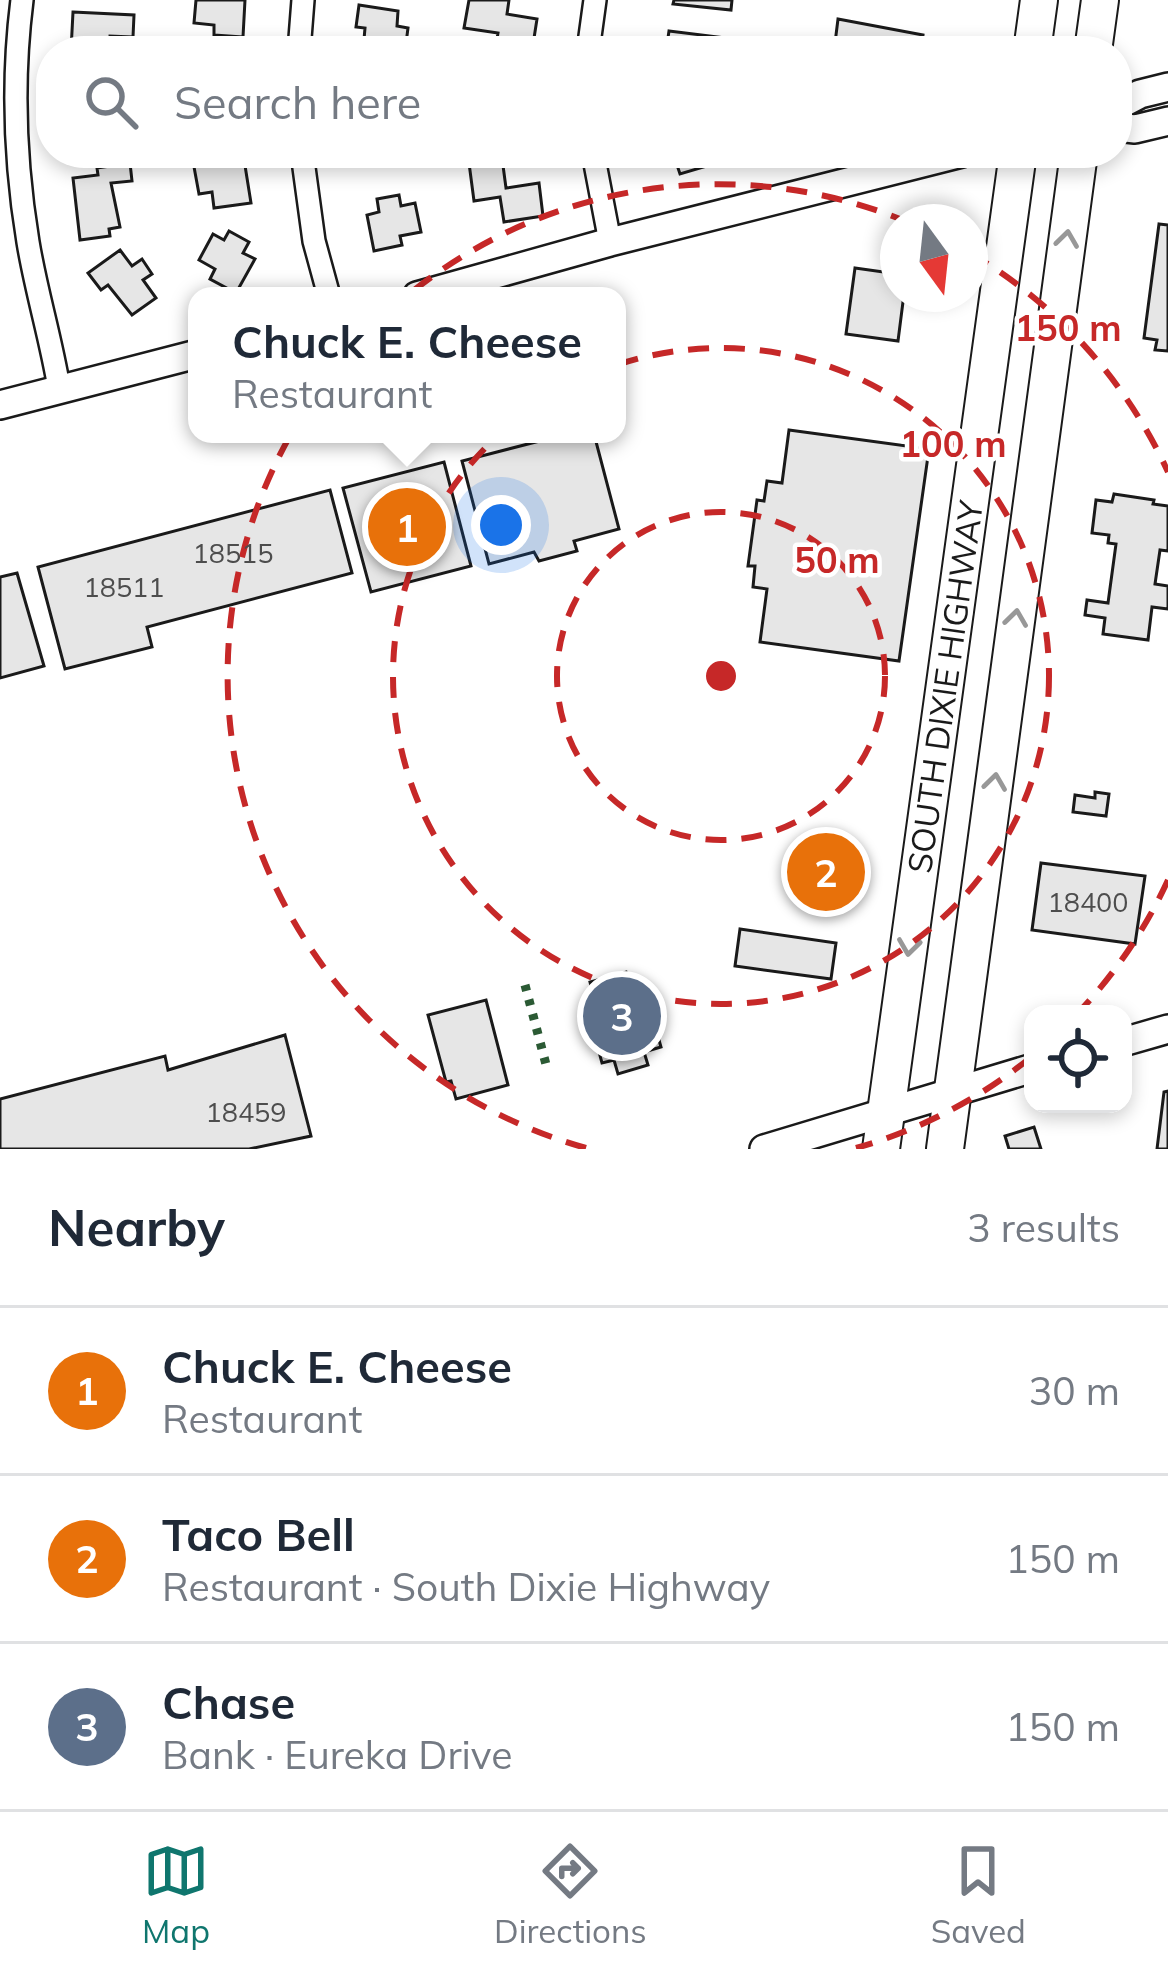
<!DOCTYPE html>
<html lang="en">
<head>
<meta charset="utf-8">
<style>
	body { margin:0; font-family:Mulish,sans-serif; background:#f2f2f3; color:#1f2937 }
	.controls { position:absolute; right:36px; bottom:36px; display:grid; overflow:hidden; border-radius:24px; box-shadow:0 6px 18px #0003 }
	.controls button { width:108px; height:108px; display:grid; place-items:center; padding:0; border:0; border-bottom:3px solid #e0e1e3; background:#fff; color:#1f2937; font:60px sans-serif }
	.compass { position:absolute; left:880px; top:204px; width:108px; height:108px; border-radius:50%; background:#fff; box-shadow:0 6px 18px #0003; rotate:165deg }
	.you { position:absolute; left:501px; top:525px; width:42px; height:42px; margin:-30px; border:9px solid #fff; border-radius:50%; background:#1a73e8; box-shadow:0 0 0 18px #1a73e833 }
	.badge { display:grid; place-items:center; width:78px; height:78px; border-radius:50%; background:#0f766e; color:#fff; font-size:39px; font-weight:700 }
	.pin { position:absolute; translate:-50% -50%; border:6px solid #fff; box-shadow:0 3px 12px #0006 }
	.popup { position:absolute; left:188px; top:287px; width:438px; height:156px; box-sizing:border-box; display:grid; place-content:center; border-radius:24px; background:#fff; filter:drop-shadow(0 3px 9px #0005); font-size:39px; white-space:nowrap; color:#747a83 }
	.popup b { font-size:45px; color:#1f2937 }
	.popup::after { content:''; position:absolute; left:50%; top:100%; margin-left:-24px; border:24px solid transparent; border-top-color:#fff }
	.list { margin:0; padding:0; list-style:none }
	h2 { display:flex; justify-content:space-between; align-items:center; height:156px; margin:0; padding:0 48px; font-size:51px }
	h2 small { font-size:39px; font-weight:400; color:#747a83 }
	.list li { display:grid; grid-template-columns:78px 1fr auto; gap:36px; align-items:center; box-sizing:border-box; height:168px; padding:0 48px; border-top:3px solid #e0e1e3 }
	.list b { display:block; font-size:45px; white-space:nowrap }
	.list p { margin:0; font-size:39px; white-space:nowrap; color:#747a83 }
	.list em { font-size:39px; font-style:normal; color:#747a83 }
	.icon { flex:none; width:66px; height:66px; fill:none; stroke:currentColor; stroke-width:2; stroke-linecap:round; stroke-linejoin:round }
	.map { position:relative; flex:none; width:1168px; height:1149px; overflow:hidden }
	.search { position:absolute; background:#fff; box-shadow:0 6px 18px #0003; left:36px; right:36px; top:36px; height:132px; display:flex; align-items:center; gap:30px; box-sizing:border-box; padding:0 42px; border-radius:48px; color:#747a83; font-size:45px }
	.sheet { height:660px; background:#fff }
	nav { display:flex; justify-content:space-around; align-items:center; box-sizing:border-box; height:168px; border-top:3px solid #e0e1e3; background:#fff; font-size:33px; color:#747a83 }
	nav a { display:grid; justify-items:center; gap:6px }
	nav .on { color:#0f766e }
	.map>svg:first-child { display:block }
	.building { fill:#e6e6e6; stroke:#1a1a1a; stroke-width:3 }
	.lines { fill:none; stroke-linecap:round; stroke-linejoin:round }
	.street-casing { stroke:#1a1a1a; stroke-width:26 }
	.secondary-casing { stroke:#1a1a1a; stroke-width:32 }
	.highway-casing { stroke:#1a1a1a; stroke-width:40 }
	.street { stroke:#fff; stroke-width:21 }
	.secondary { stroke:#fff; stroke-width:27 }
	.highway { stroke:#fff; stroke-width:36 }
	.hedge { stroke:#2b5a34; stroke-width:9; stroke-dasharray:6 9; stroke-linecap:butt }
	.oneway { stroke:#989898 }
	.ring { fill:none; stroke:#c62828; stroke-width:6; stroke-dasharray:21 15 }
	.labels { text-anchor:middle; stroke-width:9; stroke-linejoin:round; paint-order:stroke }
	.number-label { font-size:27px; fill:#4d4d4d }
	.street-label { font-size:33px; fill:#1a1a1a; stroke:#fff }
	.centre { fill:#c62828; stroke:#fff; stroke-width:6 }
	.ring-label { font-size:36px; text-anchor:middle; font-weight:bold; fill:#c62828; stroke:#fff; stroke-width:9; stroke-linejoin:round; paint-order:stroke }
</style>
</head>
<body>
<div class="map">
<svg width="1168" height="1149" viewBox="0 0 1168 1149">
	<rect width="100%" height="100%" fill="#fff"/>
	<g class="building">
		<polygon points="196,0 245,0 243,37 214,35 214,25 194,23"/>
		<polygon points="469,0 509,0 507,14 537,19 532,51 495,51 498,33 464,28"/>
		<polygon points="674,0 732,0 731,10 673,4"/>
		<polygon points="359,5 398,11 397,26 408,28 405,51 363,51 365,28 356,27"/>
		<polygon points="73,12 134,15 133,37 110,36 109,51 71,51"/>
		<polygon points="838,19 923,35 921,51 834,51"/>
		<polygon points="669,31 726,38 724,51 666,51"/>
		<polygon points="205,153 243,153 251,203 214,208 212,192 199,194 192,156"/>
		<polygon points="673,153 733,153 734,158 680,174"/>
		<polygon points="502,158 506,188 539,183 543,216 504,222 500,197 474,201 469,163"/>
		<polygon points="130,163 132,181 111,183 120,227 109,229 110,236 80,240 73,178 98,175 97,168"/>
		<polygon points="399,195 401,206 415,203 421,232 400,236 402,245 374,251 367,215 379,212 377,199"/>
		<polygon points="1159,224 1168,225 1168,351 1155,350 1157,340 1144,338"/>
		<polygon points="229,231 249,242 243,253 255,259 236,293 210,279 215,269 199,260 213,234 224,240"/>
		<polygon points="120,250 132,266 142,259 152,274 143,280 156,298 132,315 108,285 101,290 88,273"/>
		<polygon points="855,268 898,274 898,294 904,294 898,341 846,334"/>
		<polygon points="789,430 929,449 899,661 760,642 767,589 753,587 755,566 748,566 757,500 764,501 767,481 782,483"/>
		<polygon points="567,434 594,434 619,529 574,541 577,551 539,561 534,552 489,564 462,461"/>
		<polygon points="444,462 471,566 371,592 343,488"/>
		<polygon points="330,490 352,573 147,627 152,647 65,669 38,567"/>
		<polygon points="1114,494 1154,500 1153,504 1168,506 1168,551 1160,550 1155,584 1168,586 1168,609 1152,607 1148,640 1103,634 1105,618 1085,615 1087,600 1108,603 1116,544 1108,543 1109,535 1092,533 1096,500 1112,502"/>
		<polygon points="17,573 44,666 0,678 0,577"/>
		<polygon points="1095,792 1109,794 1106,816 1073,812 1075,795 1095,798"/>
		<polygon points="797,851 858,860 854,893 793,884"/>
		<polygon points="1041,863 1145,876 1135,944 1032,930"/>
		<polygon points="740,929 836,943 831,979 735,966"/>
		<polygon points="626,972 630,988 643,984 661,1047 644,1052 648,1065 618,1074 614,1060 602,1063 585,1000 594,998 590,982"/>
		<polygon points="486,1000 508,1085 456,1099 451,1081 446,1082 428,1015"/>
		<polygon points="285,1035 311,1136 249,1149 0,1149 0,1099 165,1056 168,1070"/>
		<polygon points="1168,1091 1168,1149 1157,1149 1164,1092"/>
		<polygon points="1034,1127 1041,1149 1009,1149 1005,1136"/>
	</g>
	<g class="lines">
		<g class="street-casing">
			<g id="street">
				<path d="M 22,0 C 12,79 15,163 28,242 C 36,291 51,339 59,388"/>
				<polyline points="299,51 303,0"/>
				<polyline points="588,51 595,0"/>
				<polyline points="302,153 314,241 329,296"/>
				<polyline points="593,153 610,242"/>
			</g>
		</g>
		<g class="secondary-casing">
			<g id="secondary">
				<polyline points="1117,106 1140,94 1168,87"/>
				<polyline points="1117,127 1135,129 1168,121"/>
				<polyline points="417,296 610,242 962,153"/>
				<polyline points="0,405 197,354"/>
				<polyline points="1123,1042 1168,1029"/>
				<polyline points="764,1149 1033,1068"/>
			</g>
		</g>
		<g class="highway-casing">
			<g id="highway">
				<polyline points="1032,51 1039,0"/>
				<polyline points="1093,51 1100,0"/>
				<polyline points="881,1149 1018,153"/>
				<polyline points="945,1149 1079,153"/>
			</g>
		</g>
		<use href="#street" class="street"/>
		<use href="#secondary" class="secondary"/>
		<use href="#highway" class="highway"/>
		<polyline class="hedge" points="525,985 548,1072"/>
	</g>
	<defs><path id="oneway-chevron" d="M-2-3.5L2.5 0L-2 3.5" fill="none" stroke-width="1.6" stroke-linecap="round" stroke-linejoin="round" transform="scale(3)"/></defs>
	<g class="oneway">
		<use href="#oneway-chevron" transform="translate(1067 239) rotate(-82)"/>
		<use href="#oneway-chevron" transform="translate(1016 618) rotate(-82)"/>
		<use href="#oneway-chevron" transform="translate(995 782) rotate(-82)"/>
		<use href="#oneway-chevron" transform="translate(909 947) rotate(98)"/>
	</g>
	<g class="ring">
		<circle cx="721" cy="676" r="164"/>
		<circle cx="721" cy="676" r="328"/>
		<path d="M1168 880A491 491 0 0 1 1077 1014M1030 1058A491 491 0 0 1 856 1148M586 1148A491 491 0 1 1 905 221M970 253A491 491 0 0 1 1168 472"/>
	</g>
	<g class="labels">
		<g class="number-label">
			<text x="233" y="563">18515</text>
			<text x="124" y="597">18511</text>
			<text x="1088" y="912">18400</text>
			<text x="246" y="1122">18459</text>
		</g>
		<g class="street-label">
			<text transform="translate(945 687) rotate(-82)" y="12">SOUTH DIXIE HIGHWAY</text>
		</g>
	</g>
	<circle cx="721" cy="676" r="18" class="centre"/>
	<g class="ring-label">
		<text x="1068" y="341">150 m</text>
		<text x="953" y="457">100 m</text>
		<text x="837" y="573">50 m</text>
	</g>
</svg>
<div class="controls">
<button><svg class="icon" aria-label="locate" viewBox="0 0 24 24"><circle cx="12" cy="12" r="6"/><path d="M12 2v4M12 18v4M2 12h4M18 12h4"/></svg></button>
</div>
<svg class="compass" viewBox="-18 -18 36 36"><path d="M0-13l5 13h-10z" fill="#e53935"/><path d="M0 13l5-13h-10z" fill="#747a83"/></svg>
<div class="you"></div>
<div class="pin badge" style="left:407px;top:527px;background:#e8710a">1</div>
<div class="popup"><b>Chuck E. Cheese</b>Restaurant</div>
<div class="pin badge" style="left:826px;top:872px;background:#e8710a">2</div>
<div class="pin badge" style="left:622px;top:1016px;background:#5c6f8a">3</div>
<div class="search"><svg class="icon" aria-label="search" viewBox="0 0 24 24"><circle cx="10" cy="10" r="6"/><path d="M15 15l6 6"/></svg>Search here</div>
</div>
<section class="sheet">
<h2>Nearby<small>3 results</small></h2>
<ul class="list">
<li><span class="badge" style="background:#e8710a">1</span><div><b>Chuck E. Cheese</b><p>Restaurant</p></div><em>30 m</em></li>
<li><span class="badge" style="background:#e8710a">2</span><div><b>Taco Bell</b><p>Restaurant · South Dixie Highway</p></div><em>150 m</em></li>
<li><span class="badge" style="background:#5c6f8a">3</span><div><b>Chase</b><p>Bank · Eureka Drive</p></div><em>150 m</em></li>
</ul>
</section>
<nav>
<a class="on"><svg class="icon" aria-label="map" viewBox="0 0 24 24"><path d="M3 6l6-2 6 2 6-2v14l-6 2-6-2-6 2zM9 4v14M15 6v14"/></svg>Map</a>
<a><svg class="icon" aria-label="directions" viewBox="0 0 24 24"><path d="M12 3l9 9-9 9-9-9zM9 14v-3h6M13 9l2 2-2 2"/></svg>Directions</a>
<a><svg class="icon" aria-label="saved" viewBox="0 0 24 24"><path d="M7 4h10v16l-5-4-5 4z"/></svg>Saved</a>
</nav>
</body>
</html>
